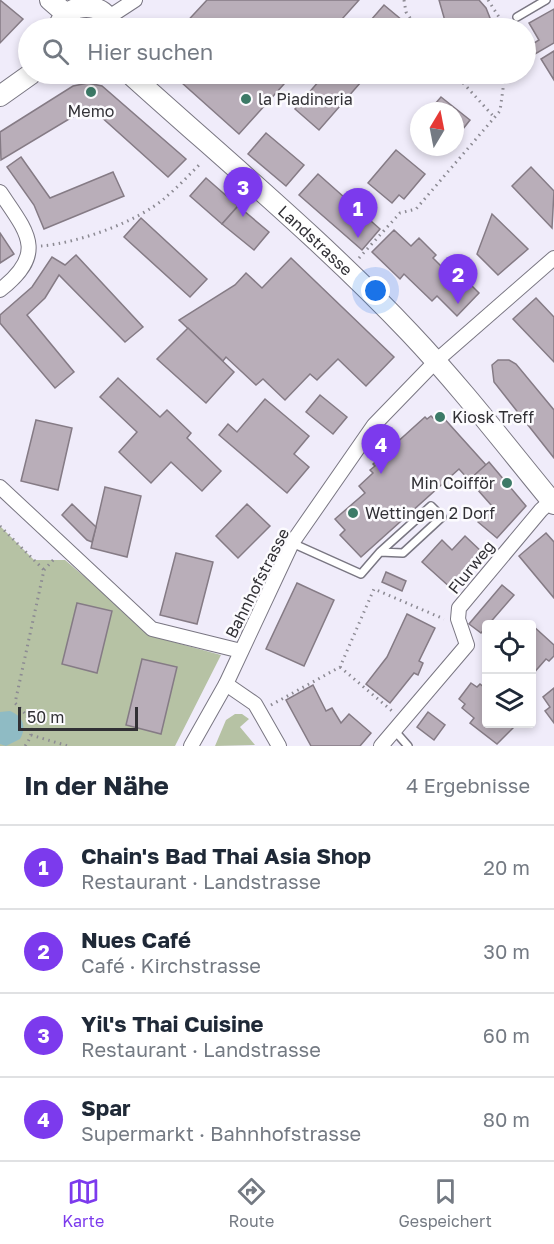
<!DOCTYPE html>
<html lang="de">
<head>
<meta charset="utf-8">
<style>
	body { margin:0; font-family:"Golos Text",sans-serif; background:#f2f2f3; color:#1f2937 }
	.controls { position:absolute; right:18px; bottom:18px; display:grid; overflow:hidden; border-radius:6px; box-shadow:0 3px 9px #0003 }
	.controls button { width:54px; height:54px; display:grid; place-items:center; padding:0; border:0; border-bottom:2px solid #e0e1e3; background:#fff; color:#1f2937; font:30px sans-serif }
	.compass { position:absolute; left:410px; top:102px; width:54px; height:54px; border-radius:50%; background:#fff; box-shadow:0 3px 9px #0003; rotate:10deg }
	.scale { position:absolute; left:18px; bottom:15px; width:120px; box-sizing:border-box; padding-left:6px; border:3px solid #313035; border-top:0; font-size:16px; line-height:21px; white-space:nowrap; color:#313035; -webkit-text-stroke:4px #fcfbfe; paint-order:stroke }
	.you { position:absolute; left:376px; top:291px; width:21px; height:21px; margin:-15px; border:4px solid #fff; border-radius:50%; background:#1a73e8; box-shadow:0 0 0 9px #1a73e833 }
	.badge { display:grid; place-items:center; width:39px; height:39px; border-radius:50%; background:#7c3aed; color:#fff; font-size:20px; font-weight:700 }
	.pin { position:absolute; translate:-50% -50px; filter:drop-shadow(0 2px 3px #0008) }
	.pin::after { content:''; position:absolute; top:32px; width:21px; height:18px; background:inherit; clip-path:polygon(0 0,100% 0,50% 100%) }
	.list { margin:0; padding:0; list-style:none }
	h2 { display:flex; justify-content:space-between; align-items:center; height:78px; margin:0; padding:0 24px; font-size:26px }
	h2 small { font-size:20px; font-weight:400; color:#747a83 }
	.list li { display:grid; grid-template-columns:39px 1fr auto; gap:18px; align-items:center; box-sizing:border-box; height:84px; padding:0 24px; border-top:2px solid #e0e1e3 }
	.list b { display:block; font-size:22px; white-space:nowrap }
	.list p { margin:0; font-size:20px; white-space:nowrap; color:#747a83 }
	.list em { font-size:20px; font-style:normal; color:#747a83 }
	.icon { flex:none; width:33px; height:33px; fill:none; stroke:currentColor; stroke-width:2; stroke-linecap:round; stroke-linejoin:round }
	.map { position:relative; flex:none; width:554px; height:746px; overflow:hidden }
	.search { position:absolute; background:#fff; box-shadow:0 3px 9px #0003; left:18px; right:18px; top:18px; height:66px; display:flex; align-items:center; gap:15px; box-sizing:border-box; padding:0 21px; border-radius:33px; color:#747a83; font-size:22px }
	.sheet { height:414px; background:#fff }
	nav { display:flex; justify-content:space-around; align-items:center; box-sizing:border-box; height:84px; border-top:2px solid #e0e1e3; background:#fff; font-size:16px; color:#747a83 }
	nav a { display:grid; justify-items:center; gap:3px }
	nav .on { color:#7c3aed }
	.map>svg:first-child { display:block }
	.green { fill:#b6c2a4 }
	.water { fill:#8fbbc4 }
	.building { fill:#b9aeb9; stroke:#857b85; stroke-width:1.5 }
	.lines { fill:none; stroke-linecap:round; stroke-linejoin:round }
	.lane-casing { stroke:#797682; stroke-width:10 }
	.street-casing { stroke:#797682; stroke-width:16 }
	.secondary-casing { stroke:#797682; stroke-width:22 }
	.path { stroke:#8c8a93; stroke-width:3; stroke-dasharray:1.5 4.5; stroke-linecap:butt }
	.lane { stroke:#fff; stroke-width:7 }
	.street { stroke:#fff; stroke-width:14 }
	.secondary { stroke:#fff; stroke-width:20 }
	.poi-dot { fill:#3c7a67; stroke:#fcfbfe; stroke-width:2 }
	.labels { text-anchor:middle; stroke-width:5; stroke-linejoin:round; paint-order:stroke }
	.poi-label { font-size:16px; fill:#313035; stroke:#fcfbfe; text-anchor:start }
	.street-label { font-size:16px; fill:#313035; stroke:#fcfbfe }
</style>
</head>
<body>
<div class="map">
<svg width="554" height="746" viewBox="0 0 554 746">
	<rect width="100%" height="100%" fill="#f0ecfa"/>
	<g class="green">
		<polygon points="0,526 34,560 65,560 155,637 221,655 175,746 0,746"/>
		<polygon points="235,714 242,714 249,719 240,727 255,745 215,746 226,720"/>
	</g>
	<path class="water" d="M 10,711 C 23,716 27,727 20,739 L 6,746 L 0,744 L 0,712 Z"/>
	<g class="building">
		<polygon points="0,0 23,19 0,43"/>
		<polygon points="207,0 359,0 334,28 181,28"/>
		<polygon points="439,0 479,0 486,8 494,28 447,28"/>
		<polygon points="384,5 409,26 406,28 364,28"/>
		<polygon points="554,9 554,43 530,57 526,48 539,40 529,23"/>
		<polygon points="554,51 554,80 541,59"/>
		<polygon points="172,74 293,74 239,134"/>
		<polygon points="325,74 368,74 319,130 295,109"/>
		<polygon points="88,83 102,86 186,159 168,177 99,115 96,117 86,112 81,115 79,113 1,160 0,132 73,86"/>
		<polygon points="441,97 470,120 455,139 455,111 429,111"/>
		<polygon points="266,133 304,165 286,186 248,154"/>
		<polygon points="396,150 425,174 404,199 399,195 392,203 368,183"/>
		<polygon points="21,157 50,198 113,172 124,196 44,229 34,205 7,167"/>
		<polygon points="531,167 554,191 552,228 512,186"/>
		<polygon points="318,174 380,229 362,250 299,195"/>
		<polygon points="206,178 238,206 222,224 190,196"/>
		<polygon points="238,206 269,232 254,250 222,224"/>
		<polygon points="492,214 528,249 498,275 477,254"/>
		<polygon points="141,218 207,279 190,297 124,237"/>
		<polygon points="394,230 411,246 419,238 436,255 433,258 451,276 456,270 479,293 457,316 437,296 432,301 404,274 400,279 372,252"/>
		<polygon points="0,233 14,254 0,263"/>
		<polygon points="76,255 143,327 125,342 59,275 45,298 27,315 74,372 55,388 0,323 0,315 32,287 52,257 65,265"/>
		<polygon points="291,258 394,357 366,386 338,359 317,380 310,374 285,400 263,379 256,385 226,357 223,361 179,320 235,285 246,273 262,288"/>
		<polygon points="536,298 554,317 554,362 513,319"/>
		<polygon points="188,328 234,372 206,403 157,359"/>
		<polygon points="498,360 509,360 516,364 554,410 554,458 494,382 492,365"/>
		<polygon points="118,378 160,417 167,410 191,433 187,438 221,471 202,491 171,462 151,483 119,452 137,432 100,397"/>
		<polygon points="320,395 347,417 333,434 306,412"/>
		<polygon points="265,399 309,436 294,454 309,467 287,493 219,435 228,424 237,432"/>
		<polygon points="441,415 486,465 469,480 459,469 361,557 340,535 345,530 335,519 365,493 359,486 373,473 370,470 375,466 373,464 425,417 427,419 431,416 435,420"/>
		<polygon points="36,420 72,428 58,490 21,481"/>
		<polygon points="489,462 526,506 497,538 478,522 492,506 469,480"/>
		<polygon points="105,487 141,496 127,557 91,548"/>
		<polygon points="72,504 96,527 92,542 87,540 62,515"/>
		<polygon points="247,504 270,526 238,558 216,536"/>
		<polygon points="546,533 554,542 554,598 519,556"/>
		<polygon points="465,536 484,554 452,589 422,562 442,540 452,550"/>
		<polygon points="176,553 213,562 197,624 160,615"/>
		<polygon points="386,572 406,581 402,591 382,582"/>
		<polygon points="297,583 334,600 304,666 266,649"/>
		<polygon points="502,585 514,595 481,633 469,624"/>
		<polygon points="77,603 112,611 97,673 62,664"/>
		<polygon points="407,614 435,628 419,661 423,663 418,675 414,673 390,703 366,684 387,657"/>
		<polygon points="532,625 554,645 554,656 549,661 546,659 532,675"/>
		<polygon points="142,659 177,667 161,734 126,725"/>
		<polygon points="471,683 477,687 480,684 486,689 486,724 517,724 497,744 470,723 474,718 462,708 465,704 459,699"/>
		<polygon points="313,685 326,711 332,708 341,723 349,714 371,733 360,746 311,746 286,700"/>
		<polygon points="554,688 554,723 545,711 550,707 543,697"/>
		<polygon points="428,712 445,725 434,740 417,727"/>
	</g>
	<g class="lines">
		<g class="lane-casing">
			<g id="lane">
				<polyline points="517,17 546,0"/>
				<polyline points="292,543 361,574 380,552 403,553 442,517 431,506 380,552"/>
				<polyline points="394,730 408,746"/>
			</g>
		</g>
		<g class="street-casing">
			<g id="street">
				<polyline points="109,17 135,0"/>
				<path d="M 0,192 C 27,232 48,253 0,290"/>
				<polyline points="0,487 152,629 241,651"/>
				<polyline points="226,684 255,704 279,746"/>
				<polyline points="191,746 226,684 292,543 374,425 436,361 554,258"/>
				<polyline points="381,746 467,645 458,619 459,608 541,510 551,501"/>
			</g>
		</g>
		<g class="secondary-casing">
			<g id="secondary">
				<polyline points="50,0 65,13"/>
				<path d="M 58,28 C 66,0 107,0 113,28"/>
				<path id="s1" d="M 130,74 C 224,159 323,241 410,333 C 462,388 507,447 554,504"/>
				<polyline points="0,96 31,74"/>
			</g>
		</g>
		<g class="path">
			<polyline points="404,0 406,12 417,28"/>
			<polyline points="488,0 506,28"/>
			<polyline points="455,74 494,117"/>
			<path d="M 41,246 C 78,243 138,222 166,197 C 178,187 189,175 200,164"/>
			<polyline points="359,258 400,213 416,209 500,111 505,74"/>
			<polyline points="0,526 44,570"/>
			<polyline points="340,667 392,711"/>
			<polyline points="271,705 340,667 374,589 444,619"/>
			<polyline points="31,735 68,746"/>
			<path d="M 25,746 C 38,729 29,716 15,703 L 44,570 L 55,558"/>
		</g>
		<use href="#lane" class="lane"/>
		<use href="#street" class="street"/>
		<use href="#secondary" class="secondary"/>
	</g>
	<g class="poi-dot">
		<circle cx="91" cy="92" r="6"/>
		<circle cx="246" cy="99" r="6"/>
		<circle cx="440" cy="417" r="6"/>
		<circle cx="507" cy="483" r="6"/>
		<circle cx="353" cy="513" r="6"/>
	</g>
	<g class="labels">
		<g class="poi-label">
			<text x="258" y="105">la Piadineria</text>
			<text x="91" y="117" text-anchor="middle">Memo</text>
			<text x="452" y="423">Kiosk Treff</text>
			<text x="495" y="489" text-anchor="end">Min Coifför</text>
			<text x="365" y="519">Wettingen 2 Dorf</text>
		</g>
		<g class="street-label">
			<text dy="6" stroke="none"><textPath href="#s1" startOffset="249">Landstrasse</textPath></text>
			<text transform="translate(471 567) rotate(-51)" y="6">Flurweg</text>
			<text transform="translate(257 583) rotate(-63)" y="6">Bahnhofstrasse</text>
		</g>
	</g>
</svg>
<div class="controls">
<button><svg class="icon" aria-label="locate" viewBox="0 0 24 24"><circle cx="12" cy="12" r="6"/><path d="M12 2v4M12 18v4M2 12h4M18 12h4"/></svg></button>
<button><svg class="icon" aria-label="layers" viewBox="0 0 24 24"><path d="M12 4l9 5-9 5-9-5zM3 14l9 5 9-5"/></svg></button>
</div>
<svg class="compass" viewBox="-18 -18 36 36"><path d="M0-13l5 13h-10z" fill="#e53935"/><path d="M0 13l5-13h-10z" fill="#747a83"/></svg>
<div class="scale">50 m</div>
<div class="you"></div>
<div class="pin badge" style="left:358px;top:238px">1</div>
<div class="pin badge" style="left:458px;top:304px">2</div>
<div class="pin badge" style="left:243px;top:217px">3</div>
<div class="pin badge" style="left:381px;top:474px">4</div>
<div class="search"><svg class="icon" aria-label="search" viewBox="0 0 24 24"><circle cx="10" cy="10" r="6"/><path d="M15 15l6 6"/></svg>Hier suchen</div>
</div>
<section class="sheet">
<h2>In der Nähe<small>4 Ergebnisse</small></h2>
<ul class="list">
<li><span class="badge">1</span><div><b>Chain's Bad Thai Asia Shop</b><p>Restaurant · Landstrasse</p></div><em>20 m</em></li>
<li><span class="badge">2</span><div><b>Nues Café</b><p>Café · Kirchstrasse</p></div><em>30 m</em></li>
<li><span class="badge">3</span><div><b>Yil's Thai Cuisine</b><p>Restaurant · Landstrasse</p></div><em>60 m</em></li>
<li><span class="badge">4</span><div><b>Spar</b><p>Supermarkt · Bahnhofstrasse</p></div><em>80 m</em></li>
</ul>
</section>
<nav>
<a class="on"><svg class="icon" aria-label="map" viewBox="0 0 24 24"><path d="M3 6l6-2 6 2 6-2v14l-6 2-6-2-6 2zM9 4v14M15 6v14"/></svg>Karte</a>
<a><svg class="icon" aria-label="directions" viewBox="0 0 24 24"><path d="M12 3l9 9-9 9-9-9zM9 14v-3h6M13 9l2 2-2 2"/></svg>Route</a>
<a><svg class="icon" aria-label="saved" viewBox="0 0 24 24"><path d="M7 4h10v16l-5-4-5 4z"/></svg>Gespeichert</a>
</nav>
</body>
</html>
